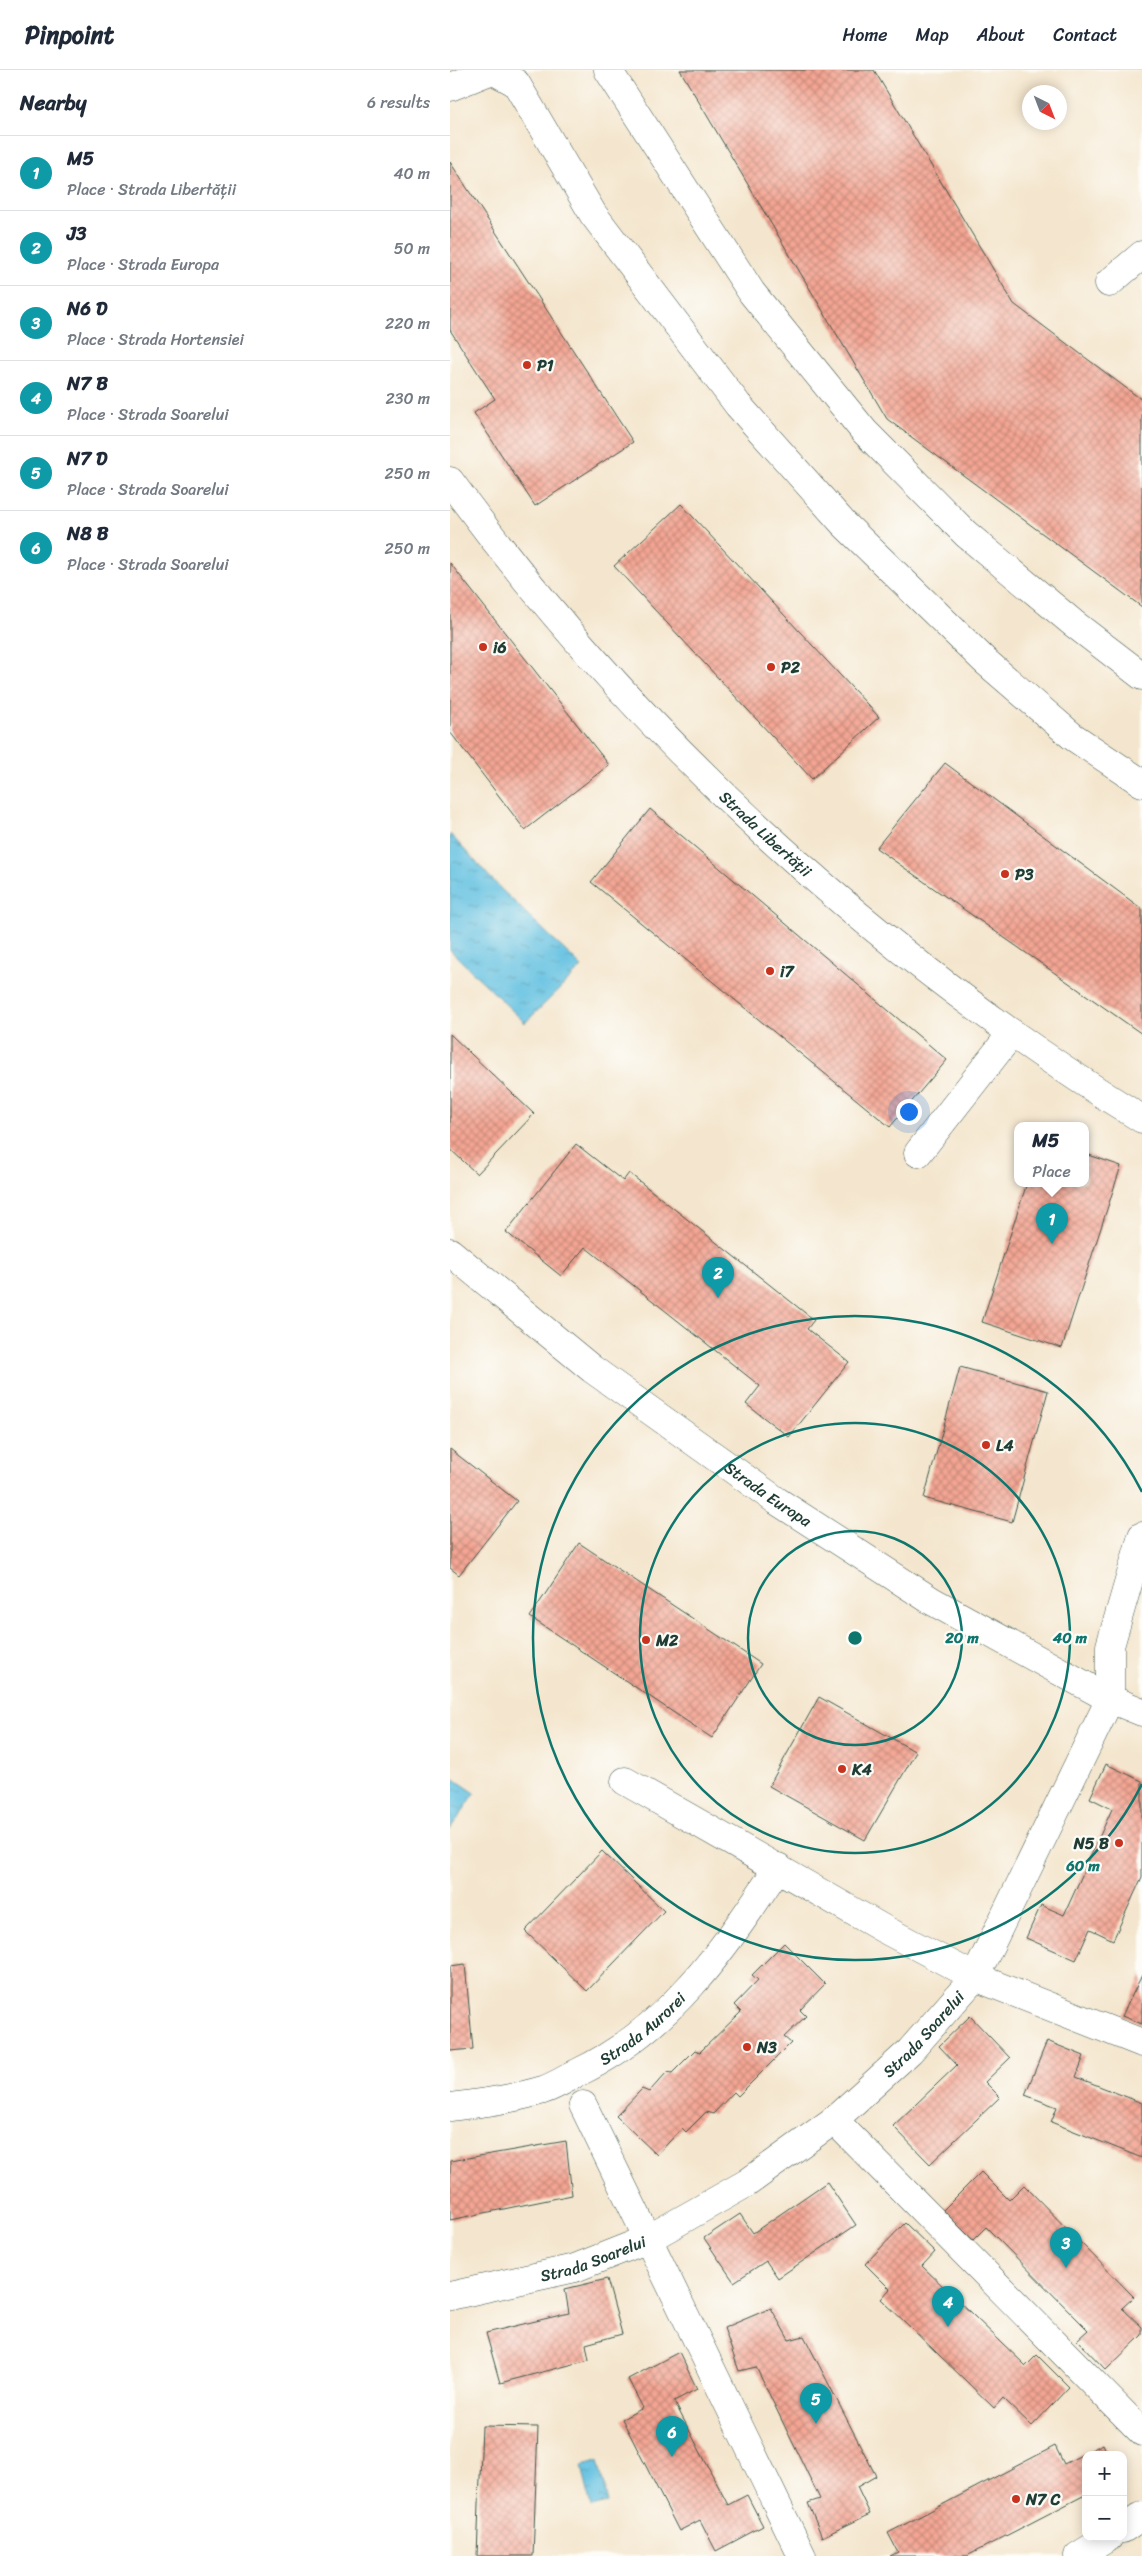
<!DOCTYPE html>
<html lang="en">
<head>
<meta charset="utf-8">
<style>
	body { margin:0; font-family:Sriracha,sans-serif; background:#f2f2f3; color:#1f2937 }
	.controls { position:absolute; right:15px; bottom:15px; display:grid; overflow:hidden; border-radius:10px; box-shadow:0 2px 12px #0003 }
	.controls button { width:45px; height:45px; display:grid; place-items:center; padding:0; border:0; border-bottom:1px solid #e0e1e3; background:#fff; color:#1f2937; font:25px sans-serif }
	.compass { position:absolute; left:572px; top:15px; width:45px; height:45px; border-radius:50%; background:#fff; box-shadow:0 2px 12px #0003; rotate:138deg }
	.you { position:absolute; left:458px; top:1041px; width:18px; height:18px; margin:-12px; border:4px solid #fff; border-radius:50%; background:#1a73e8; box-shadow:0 0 0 8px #1a73e833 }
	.badge { display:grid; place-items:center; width:32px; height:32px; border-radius:50%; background:#ea580c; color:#fff; font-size:16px; font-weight:700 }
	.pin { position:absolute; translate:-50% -41px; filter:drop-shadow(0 1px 2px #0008) }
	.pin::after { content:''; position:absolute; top:26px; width:18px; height:15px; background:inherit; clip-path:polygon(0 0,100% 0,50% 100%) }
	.popup { position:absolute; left:564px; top:1052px; width:75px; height:65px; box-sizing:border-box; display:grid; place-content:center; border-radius:10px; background:#fff; filter:drop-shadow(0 1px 4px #0005); font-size:16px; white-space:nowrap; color:#747a83 }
	.popup b { font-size:19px; color:#1f2937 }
	.popup::after { content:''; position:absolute; left:50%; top:100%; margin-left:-10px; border:10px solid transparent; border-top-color:#fff }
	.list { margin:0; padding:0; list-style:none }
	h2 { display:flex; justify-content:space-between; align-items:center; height:65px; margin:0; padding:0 20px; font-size:21px }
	h2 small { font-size:16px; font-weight:400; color:#747a83 }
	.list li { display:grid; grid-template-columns:32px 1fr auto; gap:15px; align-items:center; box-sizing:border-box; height:75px; padding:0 20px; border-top:1px solid #e0e1e3 }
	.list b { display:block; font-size:19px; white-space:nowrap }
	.list p { margin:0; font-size:16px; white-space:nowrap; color:#747a83 }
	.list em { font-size:16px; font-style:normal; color:#747a83 }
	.map { position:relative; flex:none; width:692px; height:2486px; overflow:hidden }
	header { display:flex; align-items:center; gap:30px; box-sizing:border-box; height:70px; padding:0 25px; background:#fff; border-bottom:1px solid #e0e1e3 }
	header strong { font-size:24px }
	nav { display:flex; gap:28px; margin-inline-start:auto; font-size:18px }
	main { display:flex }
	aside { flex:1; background:#fff }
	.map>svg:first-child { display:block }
	.water { fill:url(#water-ripples); stroke:#417f8a }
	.building { fill:url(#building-cross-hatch) }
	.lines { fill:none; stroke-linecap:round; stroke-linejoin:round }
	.minor-casing { stroke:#3f564b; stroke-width:29 }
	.minor { stroke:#fff; stroke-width:28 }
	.ring { fill:none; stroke:#0f766e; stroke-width:2.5 }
	.poi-dot { fill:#c8321e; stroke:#fdfcf7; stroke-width:2 }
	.labels { text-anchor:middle; stroke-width:4.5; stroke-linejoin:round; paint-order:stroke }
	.poi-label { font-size:16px; font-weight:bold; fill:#1f3d34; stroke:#fdfcf7; text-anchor:start }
	.street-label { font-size:16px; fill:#1f3d34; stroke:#fdfcf7 }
	.centre { fill:#0f766e; stroke:#fdfcf7; stroke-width:2.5 }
	.ring-label { font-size:15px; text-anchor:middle; font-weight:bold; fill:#0f766e; stroke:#fdfcf7; stroke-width:4.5; stroke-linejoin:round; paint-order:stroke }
</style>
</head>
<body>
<header>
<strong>Pinpoint</strong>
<nav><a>Home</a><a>Map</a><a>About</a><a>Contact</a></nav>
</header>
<main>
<aside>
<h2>Nearby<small>6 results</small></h2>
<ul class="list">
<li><span class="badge" style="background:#0f9aa8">1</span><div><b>M5</b><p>Place · Strada Libertății</p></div><em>40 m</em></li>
<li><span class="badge" style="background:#0f9aa8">2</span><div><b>J3</b><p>Place · Strada Europa</p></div><em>50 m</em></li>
<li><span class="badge" style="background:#0f9aa8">3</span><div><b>N6 D</b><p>Place · Strada Hortensiei</p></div><em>220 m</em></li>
<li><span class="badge" style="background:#0f9aa8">4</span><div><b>N7 B</b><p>Place · Strada Soarelui</p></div><em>230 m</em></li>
<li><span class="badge" style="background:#0f9aa8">5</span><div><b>N7 D</b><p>Place · Strada Soarelui</p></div><em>250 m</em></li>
<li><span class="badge" style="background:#0f9aa8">6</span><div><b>N8 B</b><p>Place · Strada Soarelui</p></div><em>250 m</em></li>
</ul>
</aside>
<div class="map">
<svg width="692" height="2486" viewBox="0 0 692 2486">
	<defs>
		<pattern id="water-ripples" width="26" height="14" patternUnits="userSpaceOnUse" patternTransform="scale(1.25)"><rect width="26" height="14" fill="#63c1e1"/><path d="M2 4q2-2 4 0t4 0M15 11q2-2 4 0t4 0" fill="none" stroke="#519eb7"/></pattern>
		<pattern id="building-cross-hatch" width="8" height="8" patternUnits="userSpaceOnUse" patternTransform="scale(1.25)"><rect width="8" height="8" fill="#f4a593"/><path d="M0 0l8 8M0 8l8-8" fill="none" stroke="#c58879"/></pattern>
	</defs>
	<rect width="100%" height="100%" fill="#fdfcf7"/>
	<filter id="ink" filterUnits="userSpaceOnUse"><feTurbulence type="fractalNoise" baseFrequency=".02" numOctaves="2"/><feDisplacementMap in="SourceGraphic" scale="10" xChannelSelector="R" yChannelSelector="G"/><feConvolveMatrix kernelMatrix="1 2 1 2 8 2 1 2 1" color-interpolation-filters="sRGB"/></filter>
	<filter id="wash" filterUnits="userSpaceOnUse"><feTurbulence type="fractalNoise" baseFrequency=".0096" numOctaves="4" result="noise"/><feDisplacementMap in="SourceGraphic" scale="20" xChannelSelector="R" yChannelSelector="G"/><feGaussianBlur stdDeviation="1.12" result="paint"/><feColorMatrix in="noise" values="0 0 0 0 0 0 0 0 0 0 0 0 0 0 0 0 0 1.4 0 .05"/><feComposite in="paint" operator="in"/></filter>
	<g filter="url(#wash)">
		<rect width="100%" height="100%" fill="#f4e6ce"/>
		<g class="water">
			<polygon points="0,764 51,819 132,897 75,953 0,880"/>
			<polygon points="0,1706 25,1723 0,1760"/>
			<polygon points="148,2391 158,2433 141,2437 132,2395"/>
		</g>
		<g id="blocks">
			<g class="building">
				<polygon points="230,0 424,0 564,234 692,330 692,537 437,349"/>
				<polygon points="0,92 183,372 85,436 24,343 45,329 0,260"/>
				<polygon points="231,434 429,647 362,709 164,496"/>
				<polygon points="0,493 159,695 75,760 0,662"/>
				<polygon points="495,693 692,839 692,964 426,778"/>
				<polygon points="200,739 497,990 440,1057 141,812"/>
				<polygon points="0,964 84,1044 27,1104 0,1079"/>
				<polygon points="126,1074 173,1111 179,1103 364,1250 357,1259 399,1292 339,1367 296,1334 310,1316 135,1177 111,1206 56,1162"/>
				<polygon points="636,1084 671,1096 612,1278 532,1252 577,1113 636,1113"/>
				<polygon points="510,1297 598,1321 562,1452 474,1428"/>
				<polygon points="0,1379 67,1431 9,1505 0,1498"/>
				<polygon points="129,1473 311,1594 262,1668 80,1547"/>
				<polygon points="369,1627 466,1682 415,1770 319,1716"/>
				<polygon points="656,1694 692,1711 692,1807 663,1870 640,1859 626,1890 576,1868 591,1835 614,1845 662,1739 640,1728"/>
				<polygon points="152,1781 214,1841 137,1921 75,1861"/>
				<polygon points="334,1873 375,1914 350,1940 356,1946 334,1967 341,1973 288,2026 284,2022 263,2044 256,2042 236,2062 232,2058 207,2085 166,2046 192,2019 199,2022 217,2002 222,2003 245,1980 250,1982 291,1942 284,1935 308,1910 302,1905"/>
				<polygon points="15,1894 23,1979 0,1981 0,1896"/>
				<polygon points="692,1905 692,1954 672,1946"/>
				<polygon points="520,1946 560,1988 535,2012 550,2027 480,2094 443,2056 507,1995 489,1976"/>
				<polygon points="597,1971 634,1986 626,2007 692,2033 692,2088 601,2052 607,2037 575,2025"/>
				<polygon points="116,2071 122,2125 0,2150 0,2091"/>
				<polygon points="531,2102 559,2130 574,2115 684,2227 672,2238 692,2257 692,2265 656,2300 627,2270 638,2260 536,2157 523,2170 493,2140"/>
				<polygon points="377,2112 406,2155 328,2208 316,2191 284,2212 254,2168 290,2144 303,2163"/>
				<polygon points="455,2153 485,2182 472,2196 576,2296 587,2285 619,2317 582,2356 553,2328 544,2338 431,2229 440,2219 415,2194"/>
				<polygon points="157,2209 172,2264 136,2274 139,2290 50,2313 36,2263 119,2243 115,2219"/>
				<polygon points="321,2238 339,2270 354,2266 426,2406 407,2417 420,2444 372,2467 358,2433 370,2429 306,2297 289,2301 274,2258"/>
				<polygon points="229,2282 247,2319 224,2331 278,2435 297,2425 313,2456 266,2481 250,2450 229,2461 172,2349 193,2338 178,2309"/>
				<polygon points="32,2356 88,2357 83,2486 27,2486"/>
				<polygon points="653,2374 658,2385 636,2385 636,2431 633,2426 517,2486 440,2486 448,2482 438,2463 605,2376 614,2394"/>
			</g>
		</g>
	</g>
	<g filter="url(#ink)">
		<use href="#blocks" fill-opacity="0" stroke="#3f564b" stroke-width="1"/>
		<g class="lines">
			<g class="minor-casing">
				<g id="minor">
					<polyline points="158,0 302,223 414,361 516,464 623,553 692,606"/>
					<polyline points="0,17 42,0 66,13 143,144 288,335 393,453 535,591 622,666 692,713"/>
					<polyline points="659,213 692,185"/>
					<path id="s1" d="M 0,411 C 186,666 424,884 692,1049"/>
					<polyline points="468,1083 562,963"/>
					<path id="s2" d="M 0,1182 L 142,1299 L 327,1431 L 482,1531 L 660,1629 L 692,1642"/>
					<polyline points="175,1711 432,1858 525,1907 692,1973"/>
					<polyline points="133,2035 352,2486"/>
					<path id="s3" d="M 0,2037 C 32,2033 63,2029 93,2020 C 105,2016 116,2009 127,2003 C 218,1960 275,1879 328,1797"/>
					<polyline points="384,2050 692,2362"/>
					<path id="s4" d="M 0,2226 L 125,2198 L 198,2169 L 297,2113 L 384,2050 L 460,1981 L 525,1907 L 660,1629 L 660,1576 L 692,1466"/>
					<polyline points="673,2459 692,2446"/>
					<polyline points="628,2486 659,2467"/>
				</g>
			</g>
			<use href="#minor" class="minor"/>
		</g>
	</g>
	<g class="ring">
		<circle cx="405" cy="1568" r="107"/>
		<circle cx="405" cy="1568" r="215"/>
		<path d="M692 1714A322 322 0 1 1 692 1422"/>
	</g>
	<g class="poi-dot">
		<circle cx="77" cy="295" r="5"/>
		<circle cx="33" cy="577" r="5"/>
		<circle cx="321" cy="597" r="5"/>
		<circle cx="555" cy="804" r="5"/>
		<circle cx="320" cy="901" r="5"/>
		<circle cx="536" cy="1375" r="5"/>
		<circle cx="196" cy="1570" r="5"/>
		<circle cx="392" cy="1699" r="5"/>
		<circle cx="669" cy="1773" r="5"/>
		<circle cx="297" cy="1977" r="5"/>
		<circle cx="566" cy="2429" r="5"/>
	</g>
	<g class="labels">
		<g class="poi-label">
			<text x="87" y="301">P1</text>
			<text x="43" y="583">i6</text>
			<text x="331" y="603">P2</text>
			<text x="565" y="810">P3</text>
			<text x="330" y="907">i7</text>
			<text x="546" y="1381">L4</text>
			<text x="206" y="1576">M2</text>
			<text x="402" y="1705">K4</text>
			<text x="659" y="1779" text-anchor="end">N5 B</text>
			<text x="307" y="1983">N3</text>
			<text x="576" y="2435">N7 C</text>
		</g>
		<g class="street-label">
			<text dy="6" stroke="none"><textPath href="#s1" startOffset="474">Strada Libertății</textPath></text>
			<text dy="6" stroke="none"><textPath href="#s2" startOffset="400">Strada Europa</textPath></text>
			<text dy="6" stroke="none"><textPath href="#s3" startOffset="212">Strada Aurorei</textPath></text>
			<text dy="6" stroke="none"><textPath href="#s4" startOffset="552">Strada Soarelui</textPath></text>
			<text dy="6" stroke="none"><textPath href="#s4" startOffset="148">Strada Soarelui</textPath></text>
		</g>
	</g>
	<circle cx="405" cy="1568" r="8" class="centre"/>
	<g class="ring-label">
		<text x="512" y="1573">20 m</text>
		<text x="620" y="1573">40 m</text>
		<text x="633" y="1801">60 m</text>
	</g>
</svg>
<div class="controls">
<button>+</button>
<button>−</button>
</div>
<svg class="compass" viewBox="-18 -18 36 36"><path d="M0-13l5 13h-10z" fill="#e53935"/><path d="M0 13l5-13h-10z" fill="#747a83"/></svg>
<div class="you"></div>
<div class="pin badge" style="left:602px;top:1174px;background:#0f9aa8">1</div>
<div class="popup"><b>M5</b>Place</div>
<div class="pin badge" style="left:268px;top:1228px;background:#0f9aa8">2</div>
<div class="pin badge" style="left:616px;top:2198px;background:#0f9aa8">3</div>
<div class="pin badge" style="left:498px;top:2257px;background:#0f9aa8">4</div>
<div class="pin badge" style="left:366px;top:2354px;background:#0f9aa8">5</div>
<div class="pin badge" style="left:222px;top:2387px;background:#0f9aa8">6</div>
</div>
</main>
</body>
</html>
